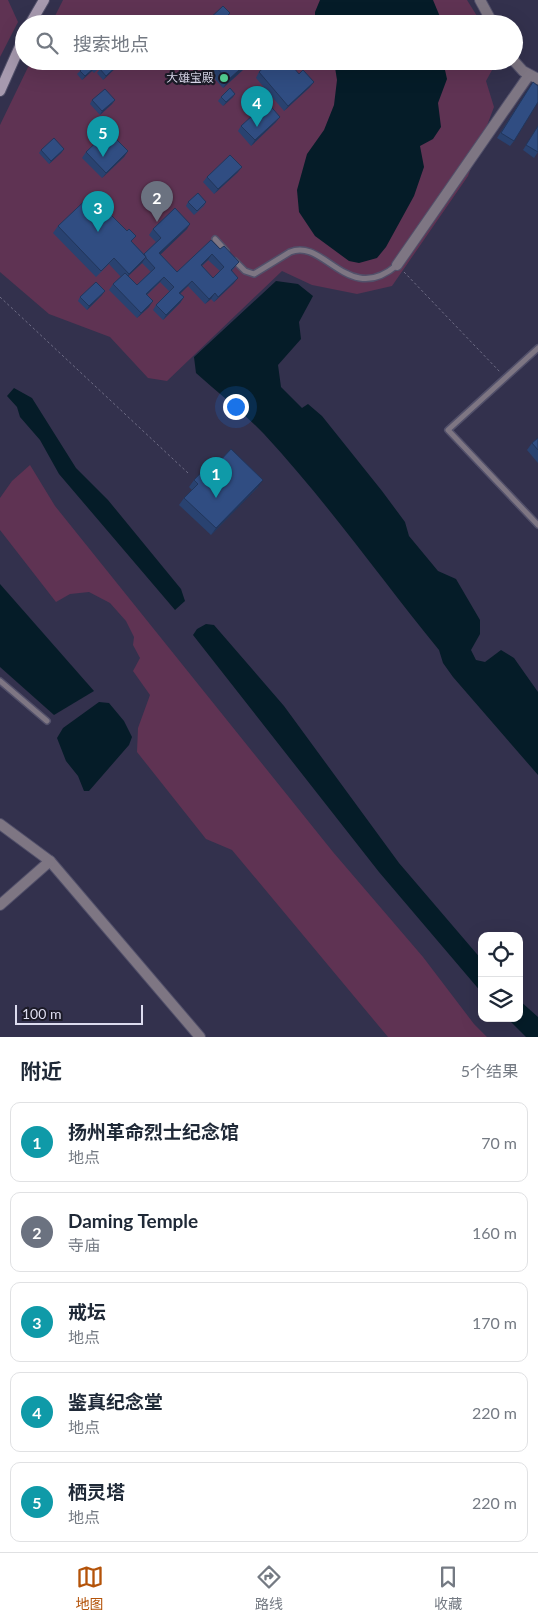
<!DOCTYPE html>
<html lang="zh">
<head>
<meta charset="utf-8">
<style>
	body { margin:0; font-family:Lato,"Noto Sans SC",sans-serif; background:#f2f2f3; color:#1f2937 }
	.controls { position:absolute; right:15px; bottom:15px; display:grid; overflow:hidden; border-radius:10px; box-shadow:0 5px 20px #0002 }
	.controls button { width:45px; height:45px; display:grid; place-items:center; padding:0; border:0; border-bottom:1px solid #e0e1e3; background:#fff; color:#1f2937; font:25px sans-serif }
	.scale { position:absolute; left:15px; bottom:12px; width:128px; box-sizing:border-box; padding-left:5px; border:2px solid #dddcef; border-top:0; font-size:14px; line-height:18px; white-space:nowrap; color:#dddcef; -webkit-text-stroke:4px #1c1b28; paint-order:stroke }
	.you { position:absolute; left:235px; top:406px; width:18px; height:18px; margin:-12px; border:4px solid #fff; border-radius:50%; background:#1a73e8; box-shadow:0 0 0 8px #1a73e833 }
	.badge { display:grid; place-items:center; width:32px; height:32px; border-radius:50%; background:#b45309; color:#fff; font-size:16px; font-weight:700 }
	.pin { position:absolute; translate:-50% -41px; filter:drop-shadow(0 1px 2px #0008) }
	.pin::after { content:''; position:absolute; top:26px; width:18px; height:15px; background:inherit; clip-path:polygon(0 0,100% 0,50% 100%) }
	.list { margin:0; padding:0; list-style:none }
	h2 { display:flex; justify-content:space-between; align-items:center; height:65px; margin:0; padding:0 20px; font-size:21px }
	h2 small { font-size:16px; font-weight:400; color:#747a83 }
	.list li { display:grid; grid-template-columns:32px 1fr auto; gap:15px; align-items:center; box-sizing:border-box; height:80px; margin:0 10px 10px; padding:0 10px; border:1px solid #e0e1e3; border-radius:10px }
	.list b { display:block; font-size:19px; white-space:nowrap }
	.list p { margin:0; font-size:16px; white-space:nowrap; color:#747a83 }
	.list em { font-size:16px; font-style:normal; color:#747a83 }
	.icon { flex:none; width:28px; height:28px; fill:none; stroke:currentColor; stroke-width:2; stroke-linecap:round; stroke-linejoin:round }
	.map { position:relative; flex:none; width:538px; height:1037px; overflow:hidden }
	.search { position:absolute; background:#fff; box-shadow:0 5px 20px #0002; left:15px; right:15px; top:15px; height:55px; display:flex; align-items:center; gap:12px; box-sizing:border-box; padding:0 18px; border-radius:28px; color:#747a83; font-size:19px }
	.sheet { height:515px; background:#fff }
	nav { display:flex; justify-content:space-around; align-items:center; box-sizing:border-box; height:70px; border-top:1px solid #e0e1e3; background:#fff; font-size:14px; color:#747a83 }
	nav a { display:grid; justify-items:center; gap:2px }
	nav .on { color:#b45309 }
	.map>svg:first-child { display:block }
	.green { fill:#5f3353 }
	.water { fill:#051c28 }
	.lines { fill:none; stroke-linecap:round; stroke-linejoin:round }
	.lane-casing { stroke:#52506a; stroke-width:8 }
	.street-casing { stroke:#52506a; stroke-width:12 }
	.secondary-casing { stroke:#52506a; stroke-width:12 }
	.path { stroke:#6f6d86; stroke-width:1; stroke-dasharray:2.5 2.5; stroke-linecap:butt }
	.lane { stroke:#7e7683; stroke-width:5 }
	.street { stroke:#7e7683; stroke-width:10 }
	.secondary { stroke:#a79aaf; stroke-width:10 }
	.wall { fill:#294270; fill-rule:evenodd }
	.shaded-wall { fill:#22365b }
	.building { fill:#304d82; stroke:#22365b; fill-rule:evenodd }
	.poi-dot { fill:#54d396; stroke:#1c1b28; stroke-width:2 }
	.labels { text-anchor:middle; stroke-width:4.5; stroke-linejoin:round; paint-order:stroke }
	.poi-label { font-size:12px; fill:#dddcef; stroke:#1c1b28; text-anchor:end }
</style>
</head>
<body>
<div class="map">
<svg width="538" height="1037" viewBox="0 0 538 1037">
	<rect width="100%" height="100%" fill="#33314d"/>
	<g class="green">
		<polygon points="0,0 8,0 18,22 0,57"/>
		<polygon points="63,0 467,0 482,24 51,24"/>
		<polygon points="31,61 497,61 486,81 494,107 468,176 392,286 357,294 312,285 282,271 167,381 148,378 110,337 49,314 0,272 0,125"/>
		<polygon points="30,465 55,506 333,852 423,957 474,1024 487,1037 388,1037 232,850 206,839 137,752 138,728 150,695 133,671 140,658 133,645 134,637 126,621 110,603 89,592 70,594 56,602 0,530 0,498 12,481"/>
	</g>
	<g class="water">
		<polygon points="320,0 433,0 443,24 315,24 315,12"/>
		<polygon points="334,61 443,61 447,79 438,103 441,127 433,139 420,146 424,167 414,196 386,247 377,258 359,263 349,261 315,236 299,212 297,190 307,154 324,130 334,105 337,80"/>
		<path d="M 276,281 L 298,284 L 313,296 L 299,322 L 301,339 L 278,365 L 281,387 L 302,408 L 308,404 L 322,416 L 382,491 L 405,522 L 409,536 L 438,571 L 456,579 L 480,620 L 480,634 L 471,650 L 476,660 L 485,662 L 501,650 L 514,658 L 538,692 L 538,775 L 453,677 L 443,663 L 439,650 C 381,579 327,502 264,434 C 243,412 218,393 196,373 L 194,357 Z"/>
		<polygon points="14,388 32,398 76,468 108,500 181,589 185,601 175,610 59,474 40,440 20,417 17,407 7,396"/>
		<polygon points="0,584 94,691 54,715 0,667"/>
		<polygon points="206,624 214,625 284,706 399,863 482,960 482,993 379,872 193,635 197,629"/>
		<polygon points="99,702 109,703 124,721 132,737 129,745 89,791 84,791 78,776 66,761 57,738 63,728"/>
		<polygon points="519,1000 538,1017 538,1037 526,1037 507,1018 519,1018"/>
	</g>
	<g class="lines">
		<g class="lane-casing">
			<g id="lane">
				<polyline points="215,239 226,251"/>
				<path d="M 235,261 L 245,271 L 254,274 L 290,252 C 324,237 348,307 397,265"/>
				<polyline points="538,348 448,430 538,525"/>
				<polyline points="0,681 47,721"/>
			</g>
		</g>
		<g class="street-casing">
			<g id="street">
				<polyline points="480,0 493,24"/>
				<polyline points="514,61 523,71 538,79"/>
				<polyline points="397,265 529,75"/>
				<polyline points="0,824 50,861 200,1037"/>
				<polyline points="0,905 50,861"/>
			</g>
		</g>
		<g class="secondary-casing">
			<g id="secondary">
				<polyline points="30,24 44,0"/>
				<polyline points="0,91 24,37"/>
			</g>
		</g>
		<g class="path">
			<polyline points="404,272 500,372"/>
			<polyline points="0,297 188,473"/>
		</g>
		<use href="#lane" class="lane"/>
		<use href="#street" class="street"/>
		<use href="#secondary" class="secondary"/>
	</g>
	<g class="wall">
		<polygon points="122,61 103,80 97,73 100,69"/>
		<polygon points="173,61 189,61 180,70"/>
		<polygon points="210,61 249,61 244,69 223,88 205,68"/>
		<polygon points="103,64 94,73 92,71 82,80 77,74 80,71"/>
		<polygon points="259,72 310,87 284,111 256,78"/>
		<polygon points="529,88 514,141 510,146 497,138"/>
		<polygon points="221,97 233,97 223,106 218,101"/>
		<polygon points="92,100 115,100 112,104 100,115 90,104"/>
		<polygon points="276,122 251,146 238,131 241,126"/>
		<polygon points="538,126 538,152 534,158 523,150"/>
		<polygon points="64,149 61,153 49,164 39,153 41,150"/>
		<polygon points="128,151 124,157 102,178 82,158 86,152"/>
		<polygon points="238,172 214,194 203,182 207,177"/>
		<path d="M 98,202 L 132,242 L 144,254 L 156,242 L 149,235 L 153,229 L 187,229 L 160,254 L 177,272 L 220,249 L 239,262 L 232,271 L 234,283 L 214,302 L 211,299 L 205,304 L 188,286 L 180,293 L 184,297 L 180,303 L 163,320 L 153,310 L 156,305 L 170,292 L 160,282 L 147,295 L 149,307 L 137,318 L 109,290 L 113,284 L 121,277 L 109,264 L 96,277 L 53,233 L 58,226 ZM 208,260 L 220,271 L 213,278 L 202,266 ZM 142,263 L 151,272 L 137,285 L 128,276 Z"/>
		<polygon points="188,202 206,202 204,206 194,215 186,206"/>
		<polygon points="102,295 87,310 78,301 80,297"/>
		<polygon points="538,438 538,463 527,450 532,443"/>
		<polygon points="217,464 258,487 211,535 179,505 184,498 192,490 189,487 194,480"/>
	</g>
	<g class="shaded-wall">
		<polygon points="122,61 120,64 103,80 106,76"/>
		<polygon points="249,61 244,69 223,88 228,80"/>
		<polygon points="95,67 92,71 82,80 85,76"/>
		<polygon points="314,82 310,87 284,111 288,106"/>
		<polygon points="235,94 233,97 223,106 226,102"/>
		<polygon points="115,100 112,104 100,115 102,111"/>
		<polygon points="280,117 276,122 251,146 255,140"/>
		<polygon points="64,149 61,153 49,164 51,161"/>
		<polygon points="128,151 124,157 102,178 106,173"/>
		<polygon points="242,167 238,172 214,194 218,189"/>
		<polygon points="190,224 187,229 156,259 159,253"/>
		<polygon points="212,254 208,260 197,270 201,265"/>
		<polygon points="146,257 142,263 124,280 129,274"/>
		<polygon points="164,277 160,282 142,299 146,294"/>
		<polygon points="238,278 234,283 214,302 218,297"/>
		<polygon points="192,281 188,286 176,298 179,293"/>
		<polygon points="105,291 102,295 87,310 89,306"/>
		<polygon points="215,293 211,299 205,304 209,299"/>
		<polygon points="184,297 180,303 163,320 166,315"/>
		<polygon points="153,301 149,307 137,318 141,313"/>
		<polygon points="263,480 258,487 211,535 216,528"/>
	</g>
	<g class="building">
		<polygon points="223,6 230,13 219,24 208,24 206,22"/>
		<polygon points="90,61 101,61 103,64 97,69 95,67 85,76 80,71"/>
		<polygon points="108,61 122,61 106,76 100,69"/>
		<polygon points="179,61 188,61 183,66"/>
		<polygon points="210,61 249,61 228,80"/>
		<polygon points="271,61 288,61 299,74 303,70 314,82 288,106 259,72"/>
		<polygon points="533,82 538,86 538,102 514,141 501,133"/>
		<polygon points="230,88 235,94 226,102 221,97"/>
		<polygon points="105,89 115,100 102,111 92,100"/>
		<polygon points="267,102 280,117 255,140 241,126"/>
		<polygon points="538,126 538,152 526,145"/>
		<polygon points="108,131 128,151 106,173 86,152"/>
		<polygon points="54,138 64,149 51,161 41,150"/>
		<polygon points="230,155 242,167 218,189 207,177"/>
		<polygon points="94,192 100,198 97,201 127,231 129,229 136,236 131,241 146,257 129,274 114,258 101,271 58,226"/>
		<polygon points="198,193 206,202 197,211 188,202"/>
		<path d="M 175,208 L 190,224 L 159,253 L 177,272 L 211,240 L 220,249 L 224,246 L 239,262 L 231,270 L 238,278 L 218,297 L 215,293 L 209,299 L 192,281 L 179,293 L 184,297 L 166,315 L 156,305 L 174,287 L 164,277 L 146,294 L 153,301 L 141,313 L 113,284 L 125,273 L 137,285 L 155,268 L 146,258 L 146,257 L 144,254 L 161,238 L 153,229 ZM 212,254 L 224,267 L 213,278 L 201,265 Z"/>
		<polygon points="96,282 105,291 89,306 80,297"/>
		<polygon points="538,438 538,450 532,443"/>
		<polygon points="231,449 263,480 216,528 184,498 198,484 194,480 213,460 217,464"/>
	</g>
	<circle class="poi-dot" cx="224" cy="78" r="5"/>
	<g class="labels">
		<g class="poi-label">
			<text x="214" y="82">大雄宝殿</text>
		</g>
	</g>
</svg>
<div class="controls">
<button><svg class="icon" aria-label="locate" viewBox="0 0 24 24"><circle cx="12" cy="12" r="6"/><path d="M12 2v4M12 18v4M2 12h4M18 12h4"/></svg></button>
<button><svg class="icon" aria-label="layers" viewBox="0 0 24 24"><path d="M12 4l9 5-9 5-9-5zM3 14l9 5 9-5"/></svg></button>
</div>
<div class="scale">100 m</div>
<div class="you"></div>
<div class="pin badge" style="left:216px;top:498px;background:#0f9aa8">1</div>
<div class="pin badge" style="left:157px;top:222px;background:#6b7280">2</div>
<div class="pin badge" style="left:98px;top:232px;background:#0f9aa8">3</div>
<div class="pin badge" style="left:257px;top:127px;background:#0f9aa8">4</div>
<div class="pin badge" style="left:103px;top:157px;background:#0f9aa8">5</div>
<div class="search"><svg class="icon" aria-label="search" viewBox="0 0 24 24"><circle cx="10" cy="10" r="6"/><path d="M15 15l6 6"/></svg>搜索地点</div>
</div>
<section class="sheet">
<h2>附近<small>5个结果</small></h2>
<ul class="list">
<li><span class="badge" style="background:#0f9aa8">1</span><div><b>扬州革命烈士纪念馆</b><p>地点</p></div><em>70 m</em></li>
<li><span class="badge" style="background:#6b7280">2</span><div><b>Daming Temple</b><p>寺庙</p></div><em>160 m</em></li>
<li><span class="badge" style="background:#0f9aa8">3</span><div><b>戒坛</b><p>地点</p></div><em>170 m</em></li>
<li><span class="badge" style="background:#0f9aa8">4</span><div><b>鉴真纪念堂</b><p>地点</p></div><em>220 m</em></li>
<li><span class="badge" style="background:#0f9aa8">5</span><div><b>栖灵塔</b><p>地点</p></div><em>220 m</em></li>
</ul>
</section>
<nav>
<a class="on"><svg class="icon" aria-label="map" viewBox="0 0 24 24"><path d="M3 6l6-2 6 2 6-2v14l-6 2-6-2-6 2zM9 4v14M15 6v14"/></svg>地图</a>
<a><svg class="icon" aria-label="directions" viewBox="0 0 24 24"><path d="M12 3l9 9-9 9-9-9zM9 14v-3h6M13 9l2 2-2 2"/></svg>路线</a>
<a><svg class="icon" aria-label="saved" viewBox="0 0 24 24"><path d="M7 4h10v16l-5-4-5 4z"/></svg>收藏</a>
</nav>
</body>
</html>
